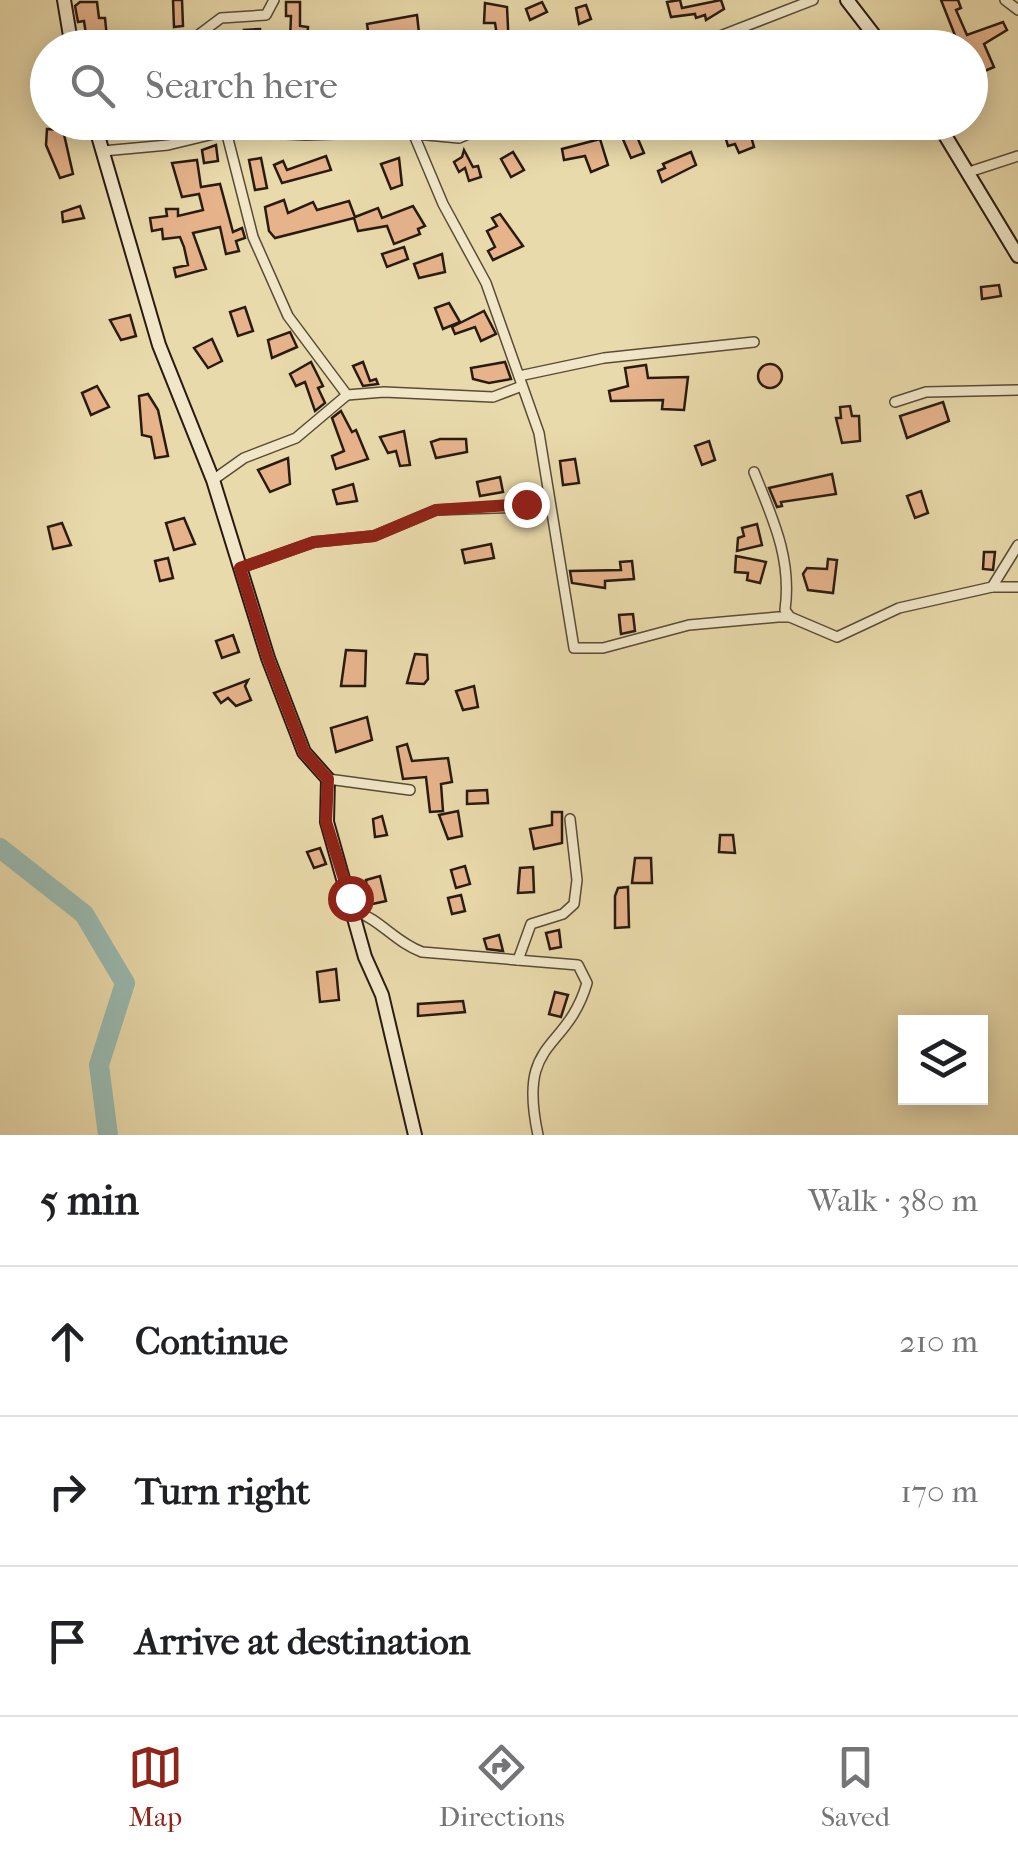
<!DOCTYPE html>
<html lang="en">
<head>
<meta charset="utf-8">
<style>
	body { margin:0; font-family:"IM FELL French Canon",serif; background:#f2f2f2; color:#202124 }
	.controls { position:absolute; right:30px; bottom:30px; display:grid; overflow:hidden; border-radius:0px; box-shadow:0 5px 25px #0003 }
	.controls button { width:90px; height:90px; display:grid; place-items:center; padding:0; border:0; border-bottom:2px solid #e0e0e0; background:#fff; color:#202124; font:50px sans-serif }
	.stop { position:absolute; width:30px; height:30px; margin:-22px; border:8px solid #8f2418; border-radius:50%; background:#fff }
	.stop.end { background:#8f2418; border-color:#fff; box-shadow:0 2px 10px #0008 }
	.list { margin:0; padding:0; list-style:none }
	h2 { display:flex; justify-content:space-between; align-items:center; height:130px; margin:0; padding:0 40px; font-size:42px }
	h2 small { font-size:32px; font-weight:400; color:#757577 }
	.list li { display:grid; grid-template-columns:65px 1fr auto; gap:30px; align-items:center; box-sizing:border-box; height:150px; padding:0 40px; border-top:2px solid #e0e0e0 }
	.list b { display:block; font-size:38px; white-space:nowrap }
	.list em { font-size:32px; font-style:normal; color:#757577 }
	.icon { flex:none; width:55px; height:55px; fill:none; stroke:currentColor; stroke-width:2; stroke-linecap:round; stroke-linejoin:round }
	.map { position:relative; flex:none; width:1018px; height:1135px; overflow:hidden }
	.search { position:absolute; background:#fff; box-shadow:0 5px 25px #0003; left:30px; right:30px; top:30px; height:110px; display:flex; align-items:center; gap:25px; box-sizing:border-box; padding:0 35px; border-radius:55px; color:#757577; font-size:38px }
	.sheet { height:580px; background:#fff }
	nav { display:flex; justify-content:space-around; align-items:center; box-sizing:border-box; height:140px; border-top:2px solid #e0e0e0; background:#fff; font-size:28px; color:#757577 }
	nav a { display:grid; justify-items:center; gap:5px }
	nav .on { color:#8f2418 }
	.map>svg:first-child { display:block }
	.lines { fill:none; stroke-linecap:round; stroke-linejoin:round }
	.river { stroke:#99bab0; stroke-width:20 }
	.building { fill:#e6b38b; stroke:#291b11; stroke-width:2.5 }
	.street-casing { stroke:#594b38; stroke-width:12 }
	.secondary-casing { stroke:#291b11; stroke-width:16 }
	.street { stroke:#f1e7c8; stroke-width:9 }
	.secondary { stroke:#f1e7c8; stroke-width:12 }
	.route { stroke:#8f2418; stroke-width:12 }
</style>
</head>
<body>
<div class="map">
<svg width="1018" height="1135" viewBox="0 0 1018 1135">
	<rect width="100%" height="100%" fill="#e9daab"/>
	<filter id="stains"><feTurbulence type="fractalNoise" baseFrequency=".002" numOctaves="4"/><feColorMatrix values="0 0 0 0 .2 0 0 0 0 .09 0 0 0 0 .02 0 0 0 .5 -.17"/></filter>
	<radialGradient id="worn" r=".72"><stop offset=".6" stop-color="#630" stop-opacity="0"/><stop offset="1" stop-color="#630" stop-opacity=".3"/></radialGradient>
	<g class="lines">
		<polyline class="river" points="0,848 84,914 125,983 99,1065 108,1135"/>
	</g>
	<g class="building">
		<polygon points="173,0 182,0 183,26 174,27"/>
		<polygon points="680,0 682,8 721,0 724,9 706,20 705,15 696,18 695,14 671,17 667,2"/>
		<polygon points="941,0 958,0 961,8 956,10 967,35 1003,22 1007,30 984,44 994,67 980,73 970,48 960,48"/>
		<polygon points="80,2 97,2 99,18 105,18 108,48 88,48 84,21 78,22 75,6"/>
		<polygon points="286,2 300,2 300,26 308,27 307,41 290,40 291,16 286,16"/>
		<polygon points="542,2 547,12 530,20 526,9"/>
		<polygon points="485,3 507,7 509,48 499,48 495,23 484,23"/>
		<polygon points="586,5 591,19 579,24 576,8"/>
		<polygon points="417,15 419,33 369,38 367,24"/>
		<polygon points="260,29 261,48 245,48 244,30"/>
		<polygon points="573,32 580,48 538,48"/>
		<polygon points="145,34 149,48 108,48 108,45"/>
		<polygon points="136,122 167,122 167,126 139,133"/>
		<polygon points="721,122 747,122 754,147 739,153 735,144 728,146"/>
		<polygon points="47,129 63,130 73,174 60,178 46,145"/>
		<polygon points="635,132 644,153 631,158 622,137"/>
		<polygon points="600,139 608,165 591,172 585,156 564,160 562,149"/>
		<polygon points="216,145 218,161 204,163 202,150"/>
		<polygon points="464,150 473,167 478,166 481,177 469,181 465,168 459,172 454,162 462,157"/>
		<polygon points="513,152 524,170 511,177 501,159"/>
		<polygon points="691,152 696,165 662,182 658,171 665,168 663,164"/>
		<polygon points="326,156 331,170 282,183 274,165 283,161 287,170"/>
		<polygon points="261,158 267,188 255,190 249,160"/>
		<polygon points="399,158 402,185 391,189 381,164"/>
		<polygon points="197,160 201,187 220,184 233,232 242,228 245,238 236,241 239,251 226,254 220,227 193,233 206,269 176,277 174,268 188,265 184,247 180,237 163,239 162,229 152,231 150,218 167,216 166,209 178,209 178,216 203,210 199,194 182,197 172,163"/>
		<polygon points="284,200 288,213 313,202 317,210 349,201 355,217 378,208 382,218 413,206 425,226 418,229 420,234 394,244 387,226 358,231 354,218 275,238 269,231 265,207"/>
		<polygon points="80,206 84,218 63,222 62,212"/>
		<polygon points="500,214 523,246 493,260 488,251 495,247 487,231 497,226 492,218"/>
		<polygon points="404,247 408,259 387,267 382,254"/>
		<polygon points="442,254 445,272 419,278 414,264"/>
		<polygon points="999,285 1001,296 982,299 981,287"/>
		<polygon points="449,303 460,322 443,329 435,308"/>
		<polygon points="245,307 253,331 238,336 230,312"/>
		<polygon points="484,311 496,334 481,341 475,327 455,334 452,327"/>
		<polygon points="130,315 136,336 121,340 110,320"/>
		<polygon points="290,332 297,347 272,358 268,340"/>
		<polygon points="212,339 222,361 208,368 194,348"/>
		<polygon points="311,362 323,386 318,388 325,403 315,411 305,382 296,386 290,374"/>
		<polygon points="363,362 370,381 376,379 378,384 363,386 353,366"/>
		<polygon points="505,362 511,379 489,383 473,379 471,368"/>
		<circle cx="770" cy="376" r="12"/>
		<polygon points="646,365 648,378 688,377 684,410 662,409 663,400 611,401 609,391 628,386 625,368"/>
		<polygon points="97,386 109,407 91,415 82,393"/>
		<polygon points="148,394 158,410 168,456 155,458 151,437 142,435 139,396"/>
		<polygon points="943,402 949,421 907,438 900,416"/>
		<polygon points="850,406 852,416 859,416 860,441 842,443 836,418 841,418 840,407"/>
		<polygon points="341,411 352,432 356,430 368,459 336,469 332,456 344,451 332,418"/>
		<polygon points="404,431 410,465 400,466 396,451 388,453 380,437"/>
		<polygon points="440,439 466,439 467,452 436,458 431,442"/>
		<polygon points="709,441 715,460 702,465 695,446"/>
		<polygon points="288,458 290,484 270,492 258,470"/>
		<polygon points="575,459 579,483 563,485 560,461"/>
		<polygon points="832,474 836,494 781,502 782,506 777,507 769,488"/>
		<polygon points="500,477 503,492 480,496 477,482"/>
		<polygon points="353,484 357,501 337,504 333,490"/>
		<polygon points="921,491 928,513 915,518 907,496"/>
		<polygon points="184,518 195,544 174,550 166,523"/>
		<polygon points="62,523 71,545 53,549 48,527"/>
		<polygon points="757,524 762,545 737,551 738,538 744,536 742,528"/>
		<polygon points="491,544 494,558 465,563 462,550"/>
		<polygon points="984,552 995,552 993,570 983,569"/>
		<polygon points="736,556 766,562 760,583 747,580 748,573 735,572"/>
		<polygon points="168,558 173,578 160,581 155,561"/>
		<polygon points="828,559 837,560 833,593 808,590 803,574 807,568 827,569"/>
		<polygon points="632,561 634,579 605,581 605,588 572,583 570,571 621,570 620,562"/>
		<polygon points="633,614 635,631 621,634 619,615"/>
		<polygon points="233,635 239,652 222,658 216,641"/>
		<polygon points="346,650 366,651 365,686 341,686"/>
		<polygon points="415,654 427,655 428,679 424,684 407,683"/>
		<polygon points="248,680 245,686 251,700 236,706 228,698 221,703 214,693"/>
		<polygon points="474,686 478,707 463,710 456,691"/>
		<polygon points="367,717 372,740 336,752 331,728"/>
		<polygon points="407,744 412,761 448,758 452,782 441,784 443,811 430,812 426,777 403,779 397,747"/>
		<polygon points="487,790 488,803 467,804 467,791"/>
		<polygon points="458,811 462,836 448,839 439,815"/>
		<polygon points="552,812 562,812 562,843 534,849 530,829 552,825"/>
		<polygon points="382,816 387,835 375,837 373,819"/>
		<polygon points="720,835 733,835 735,853 719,852"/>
		<polygon points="320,848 326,864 314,868 307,852"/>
		<polygon points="635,858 651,858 652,883 632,883"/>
		<polygon points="465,866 470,884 456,888 451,870"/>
		<polygon points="533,867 534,892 518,893 520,868"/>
		<polygon points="380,876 386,901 368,905 366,880"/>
		<polygon points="628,887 629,927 615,928 615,896 618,888"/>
		<polygon points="461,895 465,911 452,914 448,898"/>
		<polygon points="559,930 561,947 550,949 546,933"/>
		<polygon points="499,935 503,951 487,949 484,939"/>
		<polygon points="336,969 339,1000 320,1002 317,972"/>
		<polygon points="555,992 568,995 561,1017 549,1014"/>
		<polygon points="463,1001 465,1012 418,1016 418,1004"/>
	</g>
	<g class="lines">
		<g class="street-casing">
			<g id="street">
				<polyline points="1005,0 1018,10"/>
				<polyline points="181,48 221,18 266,15 274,0"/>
				<polyline points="689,48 813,0"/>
				<polyline points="226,131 253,237 288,316 347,395 384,392 493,397 522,386"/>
				<polyline points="414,135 443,204 486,283 539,433 574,648 603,648 689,625 778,617 790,617 837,637 899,608 992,587 1018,545"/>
				<polyline points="103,151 168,145 226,131 306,135 395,132 459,138 496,122"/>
				<polyline points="969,172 1018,156"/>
				<polyline points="519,376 604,358 754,342"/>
				<polyline points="895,402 926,392 1018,390"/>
				<path d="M 754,472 C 773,519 792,559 785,610 L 790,617"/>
				<polyline points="213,480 244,458 296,438 347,395"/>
				<polyline points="240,568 314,542 374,536 436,510 550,506"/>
				<polyline points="992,587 1018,587"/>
				<polyline points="328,779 410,790"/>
				<path d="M 355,911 C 381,920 395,942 422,952 L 578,965 L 587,983 C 566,1054 517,1037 538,1135"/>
				<polyline points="518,960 531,924 563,914 574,904 577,880 570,819"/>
			</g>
		</g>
		<g class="secondary-casing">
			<g id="secondary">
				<polyline points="64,0 72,48"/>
				<polyline points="847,0 884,48"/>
				<polyline points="94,122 159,345 213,480 268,658 304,752 328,779 327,822 365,957 382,995 415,1135"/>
				<polyline points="937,122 1018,256"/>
			</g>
		</g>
		<use href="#street" class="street"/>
		<use href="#secondary" class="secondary"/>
	</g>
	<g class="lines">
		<polyline class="route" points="350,898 326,822 328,779 304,752 268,658 240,568 314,542 374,536 436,510 526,504"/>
	</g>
	<rect width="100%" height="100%" filter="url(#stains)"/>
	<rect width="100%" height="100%" fill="url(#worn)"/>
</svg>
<div class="controls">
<button><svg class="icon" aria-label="layers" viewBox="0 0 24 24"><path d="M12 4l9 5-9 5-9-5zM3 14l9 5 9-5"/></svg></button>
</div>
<div class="stop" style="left:350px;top:898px"></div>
<div class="stop end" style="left:526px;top:504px"></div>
<div class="search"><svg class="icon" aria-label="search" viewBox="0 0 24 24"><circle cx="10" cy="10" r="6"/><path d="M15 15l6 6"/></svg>Search here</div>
</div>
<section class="sheet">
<h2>5 min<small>Walk · 380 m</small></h2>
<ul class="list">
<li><svg class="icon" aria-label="ahead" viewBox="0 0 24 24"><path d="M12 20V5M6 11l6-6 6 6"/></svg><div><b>Continue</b></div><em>210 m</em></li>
<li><svg class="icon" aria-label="right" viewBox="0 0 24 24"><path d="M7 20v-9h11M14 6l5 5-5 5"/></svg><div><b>Turn right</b></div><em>170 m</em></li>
<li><svg class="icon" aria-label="arrive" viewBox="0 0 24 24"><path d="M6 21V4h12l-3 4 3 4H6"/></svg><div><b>Arrive at destination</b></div></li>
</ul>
</section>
<nav>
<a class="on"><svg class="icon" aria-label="map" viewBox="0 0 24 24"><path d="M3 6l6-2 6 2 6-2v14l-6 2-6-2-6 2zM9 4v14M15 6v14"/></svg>Map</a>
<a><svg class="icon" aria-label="directions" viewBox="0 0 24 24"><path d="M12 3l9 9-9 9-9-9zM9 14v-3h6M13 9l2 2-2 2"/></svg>Directions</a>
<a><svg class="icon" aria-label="saved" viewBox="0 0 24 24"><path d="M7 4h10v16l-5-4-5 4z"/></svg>Saved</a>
</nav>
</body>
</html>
